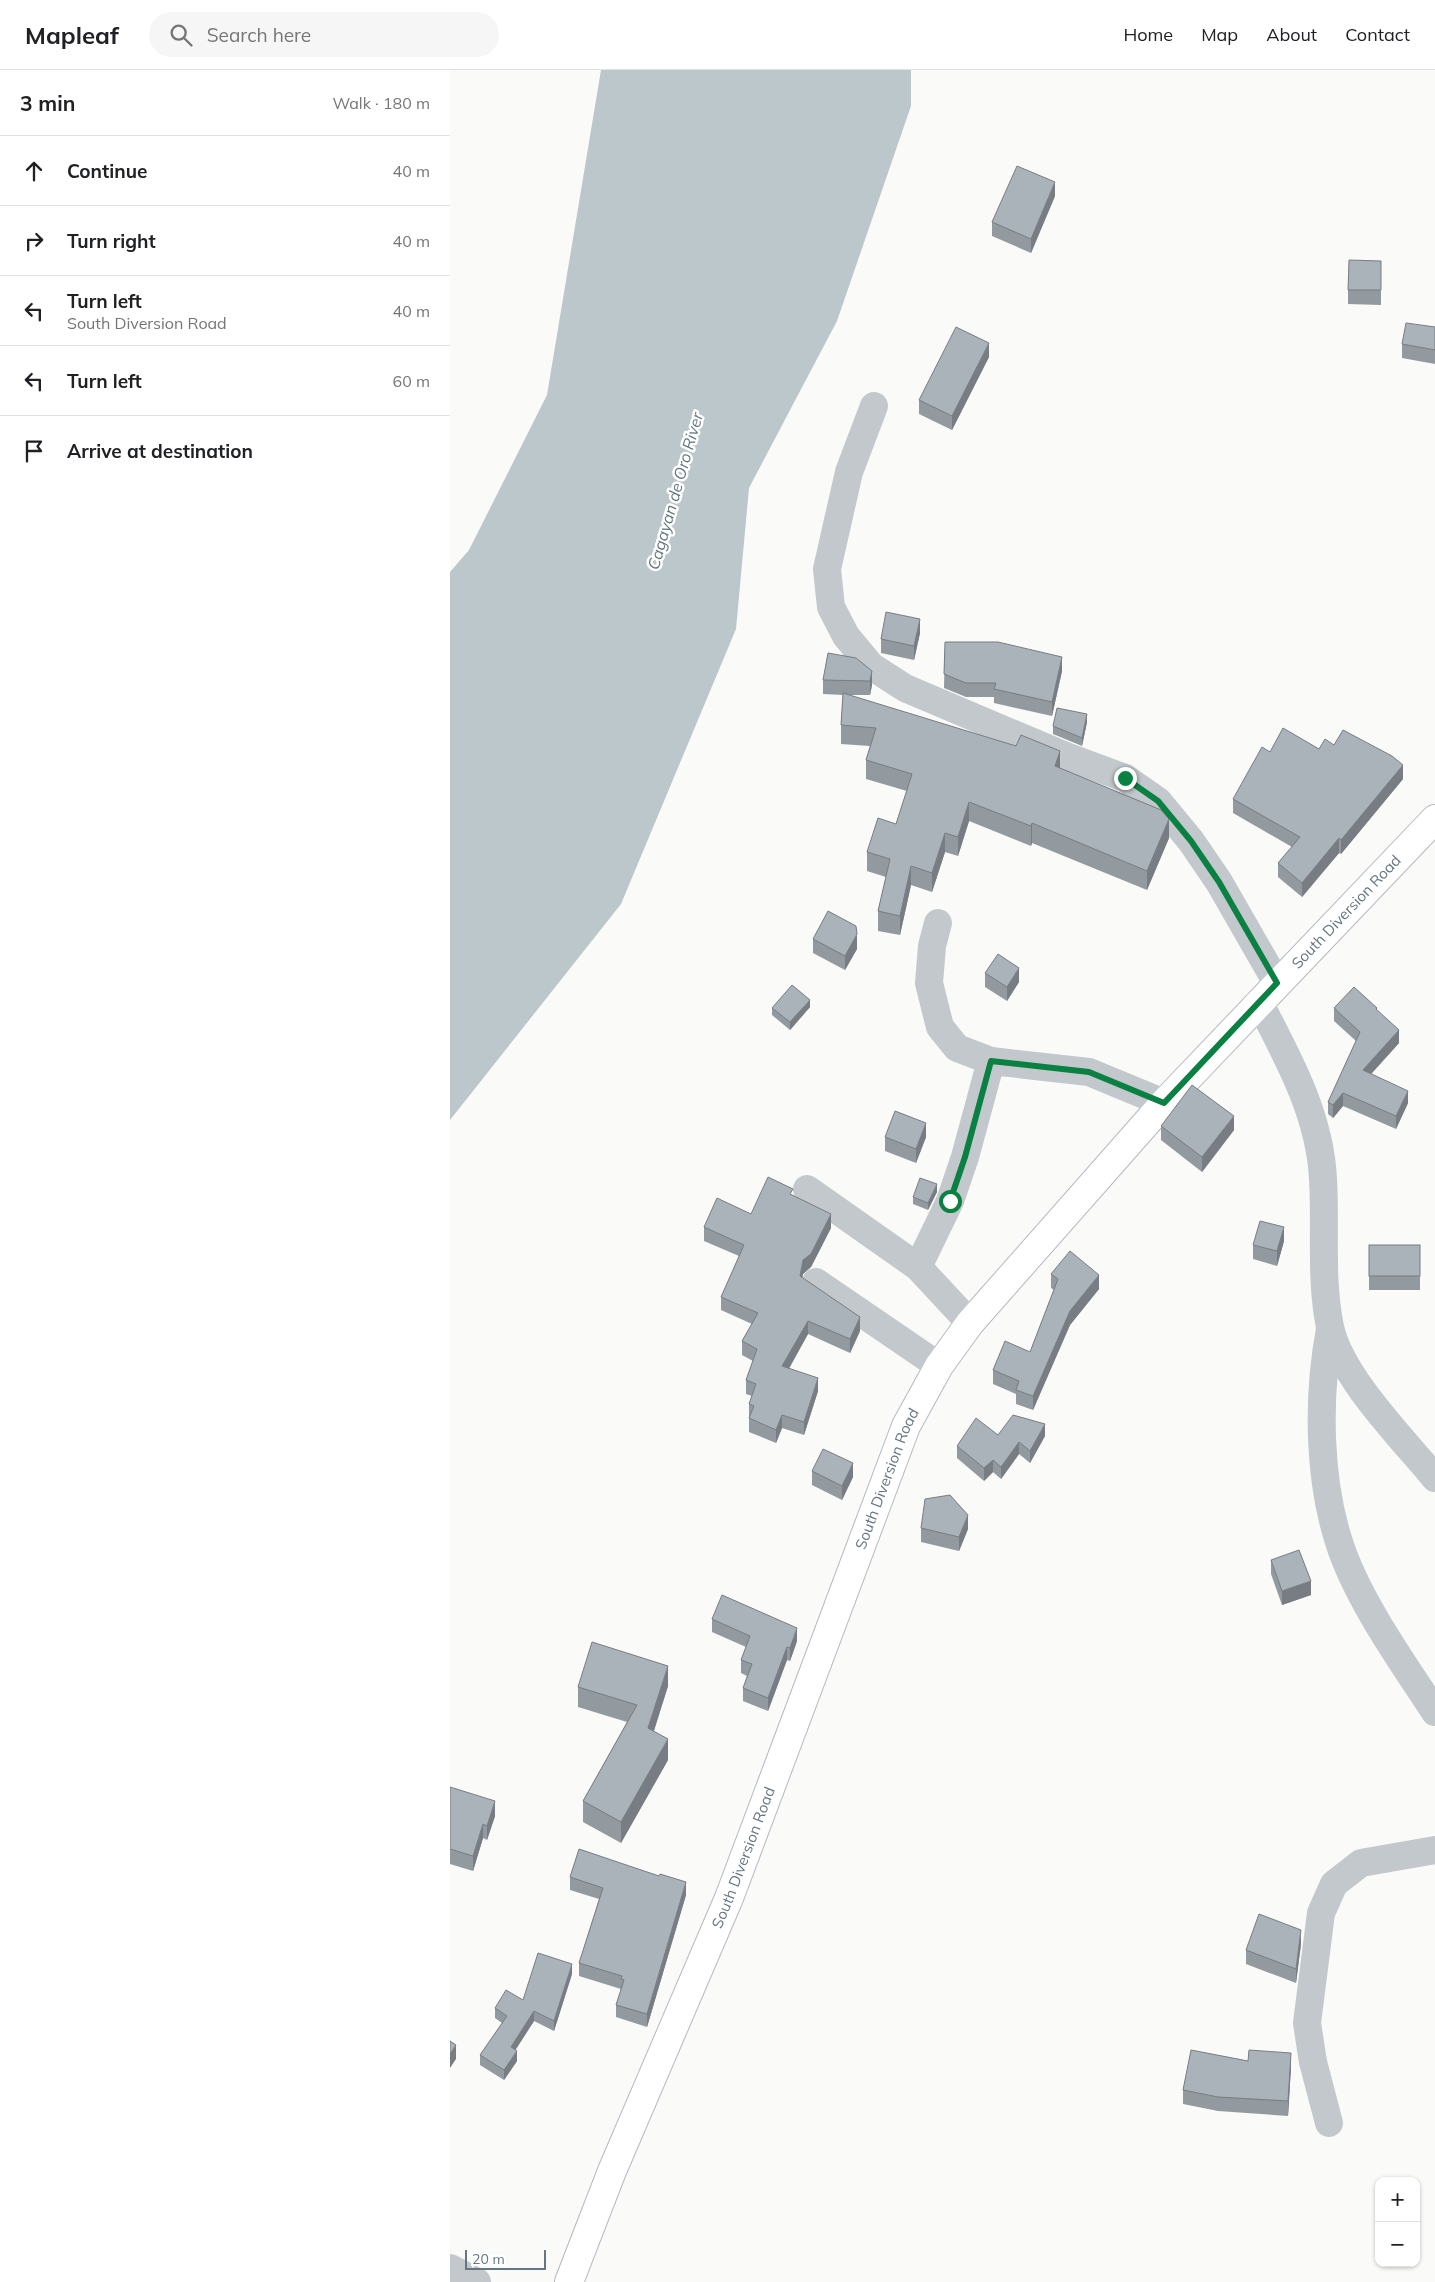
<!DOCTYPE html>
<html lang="en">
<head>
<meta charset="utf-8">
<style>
	body { margin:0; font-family:Mulish,sans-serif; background:#f6f6f6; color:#202124 }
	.controls { position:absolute; right:15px; bottom:15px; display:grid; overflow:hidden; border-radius:10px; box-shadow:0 1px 4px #0004 }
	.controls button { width:45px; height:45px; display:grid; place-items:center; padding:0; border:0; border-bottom:1px solid #e0e0e0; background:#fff; color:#202124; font:25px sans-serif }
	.scale { position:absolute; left:15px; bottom:12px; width:81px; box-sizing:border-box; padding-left:5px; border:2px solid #657683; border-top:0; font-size:14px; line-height:18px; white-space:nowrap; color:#657683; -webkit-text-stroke:4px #fff; paint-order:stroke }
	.stop { position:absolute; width:15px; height:15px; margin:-11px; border:4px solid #0b8043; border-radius:50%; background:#fff }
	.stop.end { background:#0b8043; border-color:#fff; box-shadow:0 1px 5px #0008 }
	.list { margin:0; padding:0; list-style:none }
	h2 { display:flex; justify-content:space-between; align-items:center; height:65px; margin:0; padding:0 20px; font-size:21px }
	h2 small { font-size:16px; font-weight:400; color:#757577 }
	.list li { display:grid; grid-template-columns:32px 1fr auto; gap:15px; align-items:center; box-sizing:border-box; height:70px; padding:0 20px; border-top:1px solid #e0e0e0 }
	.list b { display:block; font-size:19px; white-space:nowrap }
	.list p { margin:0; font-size:16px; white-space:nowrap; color:#757577 }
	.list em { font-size:16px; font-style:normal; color:#757577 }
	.icon { flex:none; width:28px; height:28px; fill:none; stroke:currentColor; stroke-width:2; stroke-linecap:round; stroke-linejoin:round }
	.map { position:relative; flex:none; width:985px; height:2212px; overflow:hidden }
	header { display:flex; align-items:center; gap:30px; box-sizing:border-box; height:70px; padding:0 25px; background:#fff; border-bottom:1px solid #e0e0e0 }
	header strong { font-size:24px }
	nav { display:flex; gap:28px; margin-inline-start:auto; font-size:18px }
	.search { width:350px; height:45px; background:#f6f6f6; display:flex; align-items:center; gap:12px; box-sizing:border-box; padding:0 18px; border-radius:28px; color:#757577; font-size:19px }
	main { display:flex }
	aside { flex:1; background:#fff }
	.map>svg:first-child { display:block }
	.water { fill:#bbc7cb }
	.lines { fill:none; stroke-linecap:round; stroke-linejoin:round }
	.secondary-casing { stroke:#b3babf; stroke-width:30 }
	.minor { stroke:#c3c8cc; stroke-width:28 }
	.secondary { stroke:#fff; stroke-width:28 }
	.wall { fill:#929a9f }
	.shaded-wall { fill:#777d82 }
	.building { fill:#aab3b9; stroke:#777d82 }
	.route { stroke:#0b8043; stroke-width:6 }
	.labels { text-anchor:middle; stroke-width:5; stroke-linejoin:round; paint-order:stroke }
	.street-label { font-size:15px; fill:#657683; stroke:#fff }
	.water-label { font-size:16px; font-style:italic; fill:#60757c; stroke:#fff }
</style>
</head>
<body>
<header>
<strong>Mapleaf</strong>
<div class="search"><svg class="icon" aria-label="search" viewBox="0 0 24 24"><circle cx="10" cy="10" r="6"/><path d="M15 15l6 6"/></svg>Search here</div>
<nav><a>Home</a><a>Map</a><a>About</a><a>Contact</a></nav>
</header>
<main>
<aside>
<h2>3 min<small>Walk · 180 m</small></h2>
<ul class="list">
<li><svg class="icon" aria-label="ahead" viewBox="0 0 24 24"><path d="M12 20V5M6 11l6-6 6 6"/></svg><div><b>Continue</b></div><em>40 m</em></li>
<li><svg class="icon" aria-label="right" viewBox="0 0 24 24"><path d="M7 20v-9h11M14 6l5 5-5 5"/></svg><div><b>Turn right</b></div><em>40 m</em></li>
<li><svg class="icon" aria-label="left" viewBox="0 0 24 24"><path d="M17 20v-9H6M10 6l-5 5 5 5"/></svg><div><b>Turn left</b><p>South Diversion Road</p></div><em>40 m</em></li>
<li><svg class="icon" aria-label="left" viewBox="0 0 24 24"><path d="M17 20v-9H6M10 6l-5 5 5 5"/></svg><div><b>Turn left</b></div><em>60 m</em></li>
<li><svg class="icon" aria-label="arrive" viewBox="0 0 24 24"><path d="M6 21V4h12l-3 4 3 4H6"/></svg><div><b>Arrive at destination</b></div></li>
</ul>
</aside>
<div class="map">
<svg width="985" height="2212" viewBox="0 0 985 2212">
	<rect width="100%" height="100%" fill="#fafaf8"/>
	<polygon class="water" points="151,0 461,0 461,36 387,251 299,418 286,559 171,834 0,1050 0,502 19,480 97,325"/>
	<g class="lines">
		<g class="secondary-casing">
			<g id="secondary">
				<path id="s1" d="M 119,2212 L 162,2101 L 279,1828 L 456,1356 L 489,1296 L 520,1253 L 714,1033 L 985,749"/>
			</g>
		</g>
		<g class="minor">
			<polyline points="424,336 399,402 377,499 381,537 396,566 421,596 455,618 618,687 675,708 708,731 741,771 769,812 827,913"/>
			<polyline points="488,853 482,876 479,913 490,957 507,978 541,991 639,1002 714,1033"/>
			<path d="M 809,932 C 838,988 870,1045 873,1109 C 876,1157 870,1209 880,1257 C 891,1307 952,1368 985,1408"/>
			<polyline points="357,1119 468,1197 520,1253"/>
			<polyline points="468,1197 500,1131 515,1087 541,991"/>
			<polyline points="366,1212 489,1296"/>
			<path d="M 880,1259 C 867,1328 868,1414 892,1481 C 912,1536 953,1593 985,1642"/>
			<polyline points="879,2053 863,1992 857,1953 871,1843 884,1814 911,1793 985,1780"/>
			<polyline points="0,2198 27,2212"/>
		</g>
		<use href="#secondary" class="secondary"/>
	</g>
	<g class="wall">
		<polygon points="605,126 581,183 542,166 542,152"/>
		<polygon points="931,191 931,235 898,234 898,220"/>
		<polygon points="985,257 985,294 952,288 952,274"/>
		<polygon points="539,287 502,360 469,344 469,330"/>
		<polygon points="470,563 464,590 431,583 431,569"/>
		<polygon points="495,572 612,601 602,646 544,633 544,627 516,627 494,618"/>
		<polygon points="422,601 422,615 420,625 399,625 610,698 719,768 697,820 582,773 581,776 519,751 508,786 495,782 482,822 461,815 450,865 428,861 428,841 436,807 417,801 417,782 446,754 457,721 416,709 416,690 420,676 391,674 391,655 393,625 373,624 373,610"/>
		<polygon points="637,652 632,676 603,664 603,656"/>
		<polygon points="884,675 953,709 891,784 889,783 852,827 828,807 828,793 842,777 783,743 783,729 869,679"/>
		<polygon points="363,869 407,879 395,900 363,883"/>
		<polygon points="535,903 569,912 557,931 535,917"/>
		<polygon points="360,937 340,960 322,945 322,938"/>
		<polygon points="884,938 927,941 949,973 921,1004 958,1033 946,1059 893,1036 883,1048 878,1044 878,1032 906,971 884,951"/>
		<polygon points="711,1056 784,1060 752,1102 711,1070"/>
		<polygon points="435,1067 476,1067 466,1093 435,1081"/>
		<polygon points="487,1122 478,1140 463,1134 463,1127"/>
		<polygon points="343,1125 381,1158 361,1197 353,1204 352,1208 410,1261 400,1283 358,1264 339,1299 368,1321 354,1365 332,1358 326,1373 299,1362 299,1334 302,1326 296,1324 296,1310 303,1291 292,1285 292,1271 302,1254 271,1240 271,1227 289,1186 254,1171 254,1157 301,1144"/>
		<polygon points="834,1171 827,1196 803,1189 803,1175"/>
		<rect x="919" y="1175" width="51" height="45"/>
		<polygon points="601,1204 649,1219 620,1255 583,1340 566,1334 566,1324 543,1314 543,1300 580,1282 604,1220 601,1218"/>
		<polygon points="548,1365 595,1366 580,1393 569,1384 551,1409 543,1402 534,1411 507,1388 507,1376"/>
		<polygon points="362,1401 403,1407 392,1430 362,1415"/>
		<polygon points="471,1458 518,1459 509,1481 471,1472"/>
		<polygon points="821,1490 861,1525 832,1535 821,1504"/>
		<polygon points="262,1549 347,1571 340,1591 337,1590 318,1641 293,1631 293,1618 297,1606 291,1603 291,1590 296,1577 262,1562"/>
		<polygon points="218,1616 204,1661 218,1690 171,1773 133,1752 133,1731 177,1652 128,1637 128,1617"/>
		<polygon points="0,1717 45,1746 37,1770 33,1768 23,1801 0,1794"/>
		<polygon points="120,1807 236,1825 197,1957 166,1947 166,1935 171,1919 129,1906 129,1893 149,1829 120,1820"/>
		<polygon points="851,1874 846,1913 796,1894 796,1880"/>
		<polygon points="122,1904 104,1961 84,1951 65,1980 67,1991 54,2010 30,1995 30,1985 52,1953 45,1948 45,1938 73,1930"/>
		<polygon points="798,1991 841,1997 838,2046 768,2041 733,2034 733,2020"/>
	</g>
	<g class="shaded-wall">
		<polygon points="605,112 605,126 581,183 581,169"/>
		<polygon points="539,273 539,287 502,360 502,346"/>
		<polygon points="470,549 470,563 464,590 464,576"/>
		<polygon points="612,587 612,601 602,646 602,632"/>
		<polygon points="422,601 422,615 420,625 420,611"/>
		<polygon points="637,644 637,652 632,676 632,668"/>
		<polygon points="610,681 610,701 605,696"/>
		<polygon points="953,695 953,709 891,784 891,770"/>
		<polygon points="519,732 519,751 508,786 508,767"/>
		<polygon points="719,749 719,768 697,820 697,801"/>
		<polygon points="582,753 582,773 581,776 581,756"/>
		<polygon points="495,763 495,782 482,822 482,803"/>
		<polygon points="889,768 889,783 852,827 852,813"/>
		<polygon points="461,796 461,815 450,865 450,846"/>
		<polygon points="407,864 407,879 395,900 395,886"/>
		<polygon points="569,898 569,912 557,931 557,917"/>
		<polygon points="360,930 360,937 340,960 340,952"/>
		<polygon points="949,960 949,973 913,1013 913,1000"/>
		<polygon points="958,1021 958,1033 946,1059 946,1046"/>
		<polygon points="893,1023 893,1036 883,1048 883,1035"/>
		<polygon points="784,1046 784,1060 752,1102 752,1087"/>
		<polygon points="476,1053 476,1067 466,1093 466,1079"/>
		<polygon points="487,1114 487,1122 478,1140 478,1133"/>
		<polygon points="381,1144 381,1158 361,1197 353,1204 350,1220 350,1206 353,1190"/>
		<polygon points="834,1157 834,1171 827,1196 827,1181"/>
		<polygon points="649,1205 649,1219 620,1255 583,1340 583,1326 620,1241"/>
		<polygon points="410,1247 410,1261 400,1283 400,1269"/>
		<polygon points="358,1251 358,1264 332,1310 332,1296"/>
		<polygon points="368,1308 368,1321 354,1365 354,1352"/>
		<polygon points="332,1345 332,1358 326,1373 326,1360"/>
		<polygon points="595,1354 595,1366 580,1393 580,1381"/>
		<polygon points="569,1372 569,1384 551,1409 551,1397"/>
		<polygon points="543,1390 543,1402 534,1411 534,1398"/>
		<polygon points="403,1393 403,1407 392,1430 392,1416"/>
		<polygon points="518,1445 518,1459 509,1481 509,1467"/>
		<polygon points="861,1511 861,1525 832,1535 832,1521"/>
		<polygon points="347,1558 347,1571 340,1591 340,1578"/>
		<polygon points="337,1577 337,1590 318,1641 318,1628"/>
		<polygon points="218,1596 218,1616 198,1679 198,1658"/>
		<polygon points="218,1669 218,1690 171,1773 171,1752"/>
		<polygon points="45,1731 45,1746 37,1770 37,1756"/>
		<polygon points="33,1754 33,1768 23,1801 23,1786"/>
		<polygon points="236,1812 236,1825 197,1957 197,1944"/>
		<polygon points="851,1860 851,1874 846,1913 846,1899"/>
		<polygon points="122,1894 122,1904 104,1961 104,1951"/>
		<polygon points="84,1941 84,1951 61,1987 61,1977"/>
		<polygon points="6,1975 6,1989 0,1998 0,1984"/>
		<polygon points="67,1981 67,1991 54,2010 54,2000"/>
		<polygon points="841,1983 841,1997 838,2046 838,2031"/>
	</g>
	<g class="building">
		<polygon points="567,96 605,112 581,169 542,152"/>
		<polygon points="899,190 931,191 931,220 898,220"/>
		<polygon points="956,253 985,257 985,280 952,274"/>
		<polygon points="506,257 539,273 502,346 469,330"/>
		<polygon points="436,542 470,549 464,576 431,569"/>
		<polygon points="495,572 548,572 612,587 602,632 544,619 546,613 516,613 494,604"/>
		<polygon points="378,583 406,588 422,601 420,611 373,610"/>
		<polygon points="393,623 566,676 571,665 610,681 605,696 711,740 719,749 697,801 582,753 581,756 519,732 508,767 495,763 482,803 461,796 450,846 428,841 440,789 417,782 428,748 446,754 462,704 416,690 426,658 391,655"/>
		<polygon points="607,638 637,644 632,668 603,656"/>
		<polygon points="833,658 869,679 875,669 884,675 893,660 942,686 953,695 891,770 889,768 852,813 828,793 850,767 783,729 812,677 820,682"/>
		<polygon points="378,841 406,856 407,864 395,886 363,869"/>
		<polygon points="548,884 569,898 557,917 535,903"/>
		<polygon points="342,915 360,930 340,952 322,938"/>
		<polygon points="904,917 927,938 926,939 949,960 913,1000 958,1021 946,1046 893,1023 883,1035 878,1032 910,962 884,938"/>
		<polygon points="742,1015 784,1046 752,1087 711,1056"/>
		<polygon points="445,1041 476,1053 466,1079 435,1067"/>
		<polygon points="318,1107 343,1119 340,1124 381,1144 361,1184 353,1190 350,1206 410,1247 400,1269 358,1251 332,1296 368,1308 354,1352 332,1345 326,1360 299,1348 304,1336 299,1334 306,1314 296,1310 307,1279 292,1271 308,1243 271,1227 294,1175 254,1157 267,1128 301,1144"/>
		<polygon points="470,1108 487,1114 478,1133 463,1127"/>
		<polygon points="810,1151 834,1157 827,1181 803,1175"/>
		<rect x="919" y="1175" width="51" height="31"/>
		<polygon points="620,1181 649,1205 620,1241 583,1326 566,1320 569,1311 543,1300 555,1271 580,1282 608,1209 601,1204"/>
		<polygon points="563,1345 595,1354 580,1381 569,1372 551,1397 543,1390 534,1398 507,1376 526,1348 548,1365"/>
		<polygon points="373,1379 403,1393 392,1416 362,1401"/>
		<polygon points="500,1425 518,1445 509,1467 471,1458 475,1429"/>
		<polygon points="849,1480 861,1511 832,1521 821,1490"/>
		<polygon points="272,1525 347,1558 340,1578 337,1577 318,1628 293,1618 302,1594 291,1590 300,1566 262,1549"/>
		<polygon points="142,1572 218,1596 198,1658 218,1669 171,1752 133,1731 187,1635 128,1617"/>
		<polygon points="0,1717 45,1731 37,1756 33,1754 23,1786 0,1779"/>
		<polygon points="129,1779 209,1806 210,1804 236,1812 197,1944 166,1935 174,1910 171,1909 172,1906 129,1893 153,1818 120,1807"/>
		<polygon points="809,1844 851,1860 846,1899 796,1880"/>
		<polygon points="88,1883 122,1894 104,1951 84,1941 61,1977 67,1981 54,2000 30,1985 57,1946 45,1938 56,1920 73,1930"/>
		<polygon points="0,1971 6,1975 0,1984"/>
		<polygon points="741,1980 798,1991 799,1980 841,1983 838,2031 768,2027 733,2020"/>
	</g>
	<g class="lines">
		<polyline class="route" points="500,1131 515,1087 541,991 639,1002 714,1033 827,913 769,812 741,771 708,731 675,708"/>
	</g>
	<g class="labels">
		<g class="street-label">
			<text dy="5" stroke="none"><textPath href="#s1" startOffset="1599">South Diversion Road</textPath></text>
			<text dy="5" stroke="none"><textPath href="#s1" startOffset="864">South Diversion Road</textPath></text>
			<text dy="5" stroke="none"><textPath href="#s1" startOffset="459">South Diversion Road</textPath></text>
		</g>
		<g class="water-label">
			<text transform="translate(225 421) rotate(-74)" y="6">Cagayan de Oro River</text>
		</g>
	</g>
</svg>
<div class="controls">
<button>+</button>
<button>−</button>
</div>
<div class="scale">20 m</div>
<div class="stop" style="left:500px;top:1131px"></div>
<div class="stop end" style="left:675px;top:708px"></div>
</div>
</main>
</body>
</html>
